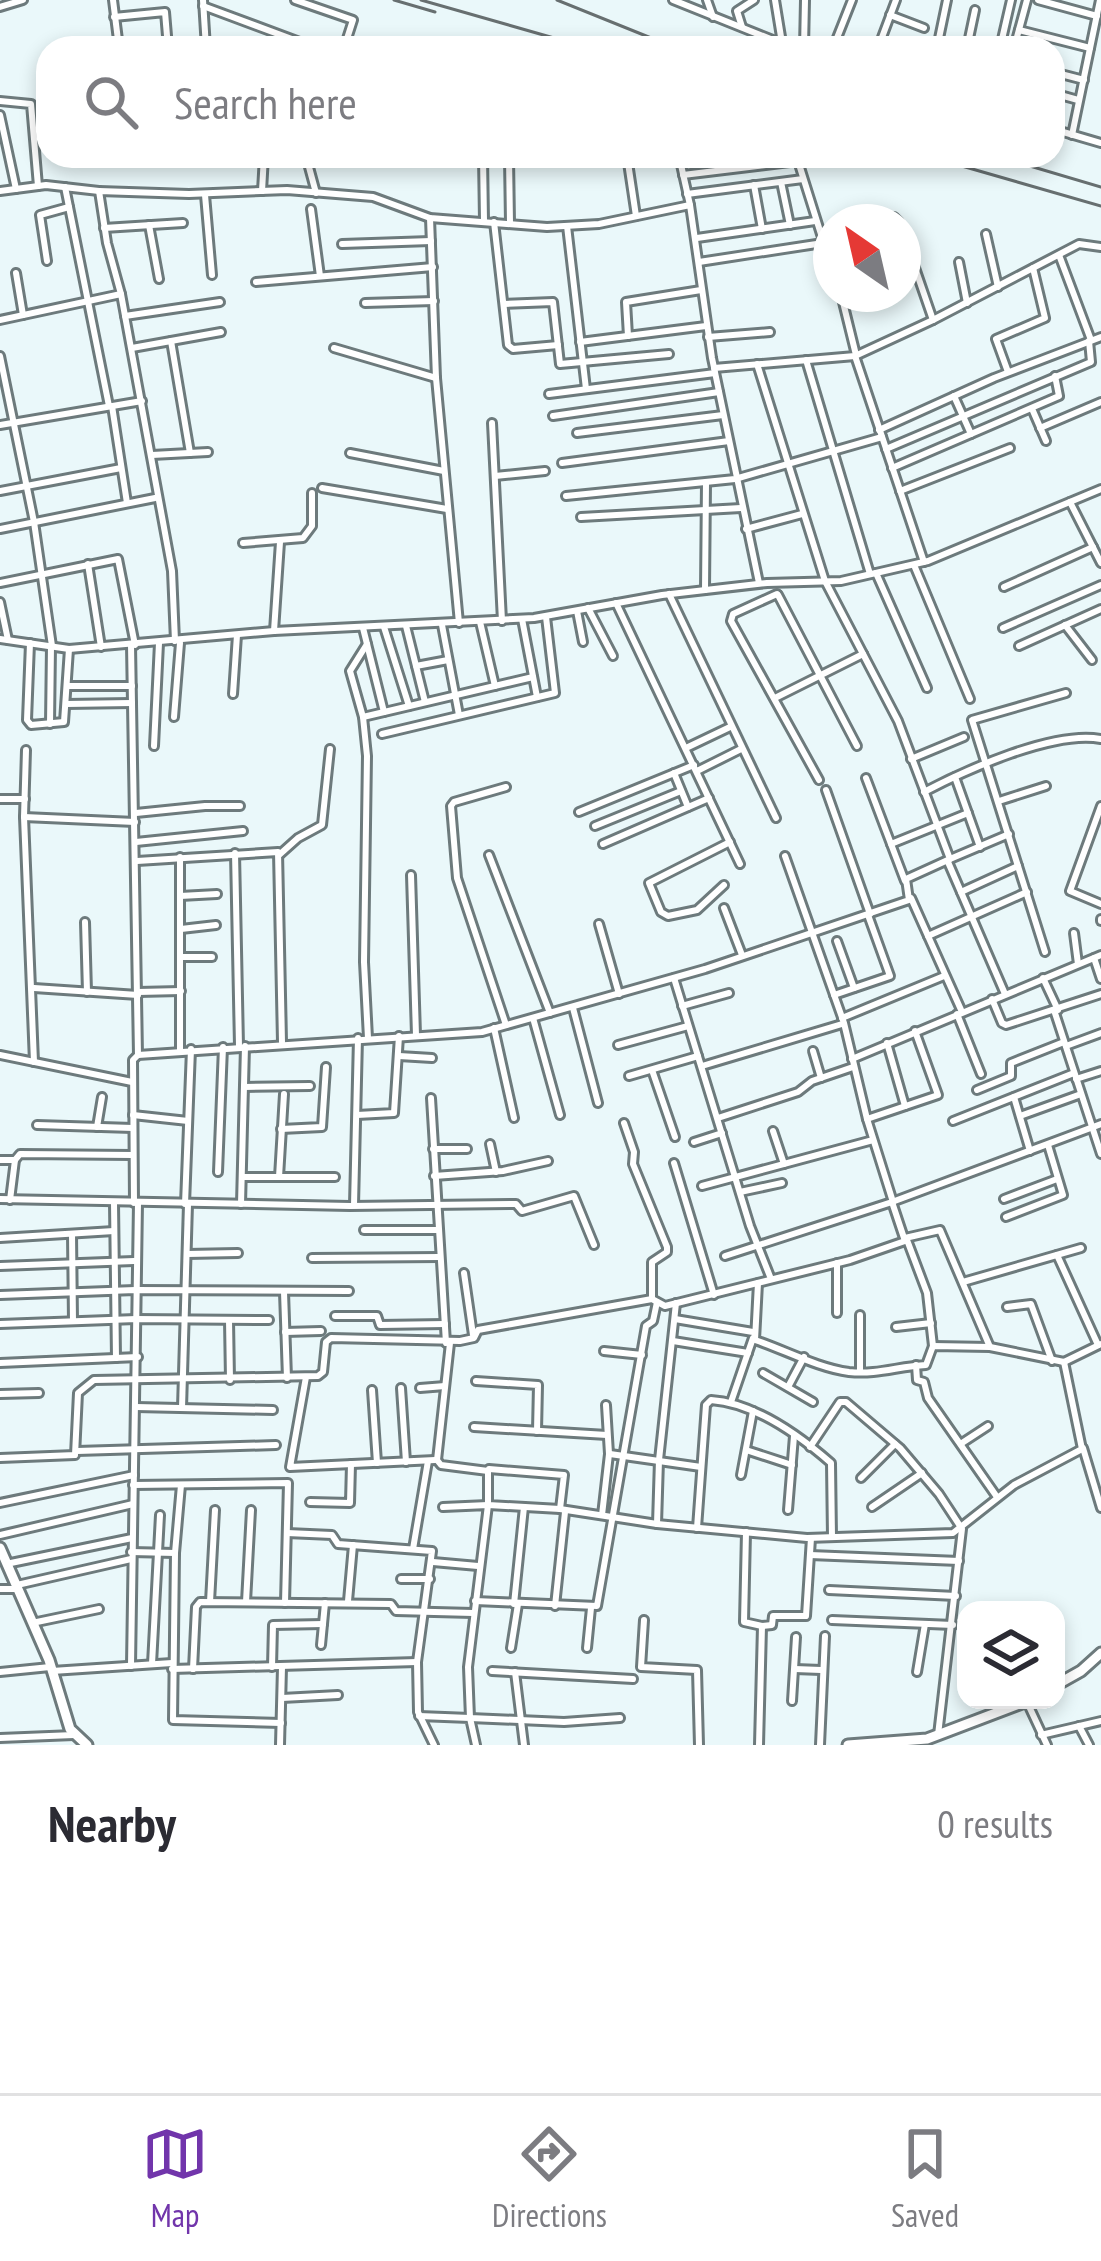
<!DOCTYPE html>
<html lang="en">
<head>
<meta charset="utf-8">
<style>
	body { margin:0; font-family:"PT Sans Narrow",sans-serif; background:#f2f2f3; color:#2b2b33 }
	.controls { position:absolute; right:36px; bottom:36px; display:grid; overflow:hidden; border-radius:24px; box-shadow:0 6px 18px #0003 }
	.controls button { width:108px; height:108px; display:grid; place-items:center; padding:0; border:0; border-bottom:3px solid #e1e1e2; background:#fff; color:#2b2b33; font:60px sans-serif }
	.compass { position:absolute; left:813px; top:204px; width:108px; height:108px; border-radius:50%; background:#fff; box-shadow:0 6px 18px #0003; rotate:326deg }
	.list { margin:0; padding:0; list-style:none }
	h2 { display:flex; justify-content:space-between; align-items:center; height:156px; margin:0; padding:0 48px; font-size:51px }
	h2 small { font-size:39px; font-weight:400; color:#7c7c81 }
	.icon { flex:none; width:66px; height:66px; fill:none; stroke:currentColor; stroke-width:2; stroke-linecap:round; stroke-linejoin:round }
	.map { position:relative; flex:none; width:1101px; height:1745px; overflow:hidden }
	.search { position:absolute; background:#fff; box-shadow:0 6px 18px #0003; left:36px; right:36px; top:36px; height:132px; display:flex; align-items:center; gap:30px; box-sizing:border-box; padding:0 42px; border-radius:36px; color:#7c7c81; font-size:45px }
	.sheet { height:348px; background:#fff }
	nav { display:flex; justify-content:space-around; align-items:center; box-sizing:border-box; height:168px; border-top:3px solid #e1e1e2; background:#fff; font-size:33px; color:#7c7c81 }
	nav a { display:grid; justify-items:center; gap:6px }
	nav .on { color:#7135ab }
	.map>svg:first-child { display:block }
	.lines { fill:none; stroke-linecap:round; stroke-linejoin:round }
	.minor-casing { stroke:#6d7a7c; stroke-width:12 }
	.secondary-casing { stroke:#6d7a7c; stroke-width:15 }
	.minor { stroke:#fff; stroke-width:6 }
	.secondary { stroke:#fff; stroke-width:9 }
	.rail { stroke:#676f70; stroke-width:3 }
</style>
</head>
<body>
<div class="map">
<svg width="1101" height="1745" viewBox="0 0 1101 1745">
	<rect width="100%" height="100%" fill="#eaf8fa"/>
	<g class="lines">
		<g class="minor-casing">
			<g id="minor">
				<polyline points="113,0 119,48"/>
				<polyline points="203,0 206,48"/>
				<polyline points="295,0 353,20 344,48"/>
				<polyline points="673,0 793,48"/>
				<polyline points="707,0 713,17"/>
				<polyline points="775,0 782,43"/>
				<polyline points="1038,0 1097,16"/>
				<polyline points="203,6 316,48"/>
				<polyline points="0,7 23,0"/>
				<polyline points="890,15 924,28"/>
				<polyline points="114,17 165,12 168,48"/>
				<polyline points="742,27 737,11 754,0"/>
				<polyline points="1019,30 1090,48"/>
				<polyline points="128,48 168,45"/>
				<polyline points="804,48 805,0"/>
				<polyline points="833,48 852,0"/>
				<polyline points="878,48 896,0"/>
				<polyline points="937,48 947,0"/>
				<polyline points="967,48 975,10"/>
				<polyline points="1000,48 1011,0"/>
				<polyline points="1014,48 1027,0"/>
				<polyline points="1053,72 1084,80"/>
				<polyline points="1053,93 1078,100"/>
				<polyline points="0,101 31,104 38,186"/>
				<polyline points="0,115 16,189"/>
				<polyline points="1053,129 1101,143"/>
				<polyline points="1072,135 1100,0"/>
				<polyline points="306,156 316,193"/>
				<polyline points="483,156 484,221"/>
				<polyline points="627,156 636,216"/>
				<polyline points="679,156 690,205"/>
				<polyline points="683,175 798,161 831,266"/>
				<polyline points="781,182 790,225"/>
				<polyline points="754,185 762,229"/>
				<polyline points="65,187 109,406"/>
				<polyline points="0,191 46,185 99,191"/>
				<polyline points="262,191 264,156"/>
				<polyline points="687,194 803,179"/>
				<polyline points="205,195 212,275"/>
				<polyline points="311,209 320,276"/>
				<polyline points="430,218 436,378 459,623"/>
				<polyline points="494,222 508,345 513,349 558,345"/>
				<polyline points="872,222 894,217 899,222"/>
				<polyline points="510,223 509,158 543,156"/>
				<polyline points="149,225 159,279"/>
				<polyline points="567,226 586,389"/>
				<polyline points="104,228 183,223"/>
				<polyline points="903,234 910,255"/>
				<polyline points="986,234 998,287"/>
				<polyline points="697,238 815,221"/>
				<polyline points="342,244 431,241"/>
				<polyline points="1059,255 1091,340"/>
				<polyline points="47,261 40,215 69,207"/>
				<polyline points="699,262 823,243"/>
				<polyline points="959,262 967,303"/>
				<polyline points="914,265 933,320"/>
				<polyline points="16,273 23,315"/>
				<polyline points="256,282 433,267"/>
				<polyline points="121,294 107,243 99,191 189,194 287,190 373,197 430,218 547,227 599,224 690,205 712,358 759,583"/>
				<polyline points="841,294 856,355"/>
				<polyline points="365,303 434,301"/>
				<polyline points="504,304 553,302 560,364 669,354"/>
				<polyline points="125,316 220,302"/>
				<polyline points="0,320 121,294 172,571 175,641"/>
				<polyline points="628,336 626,302 701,290"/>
				<polyline points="708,337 770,332"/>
				<polyline points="171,341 190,453"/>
				<polyline points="580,342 706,326"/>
				<polyline points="132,348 221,332"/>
				<polyline points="334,348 436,378"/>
				<polyline points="0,356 34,522 52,646"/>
				<polyline points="855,356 924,562"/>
				<polyline points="806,360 870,574"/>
				<polyline points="714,368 855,356 933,320 1079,244 1101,247"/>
				<polyline points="1008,372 996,339 1045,318 1033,268"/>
				<polyline points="549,394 715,373"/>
				<polyline points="954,396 971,434"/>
				<polyline points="112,406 127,503"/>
				<polyline points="1033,411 1046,441"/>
				<polyline points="553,416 719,392"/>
				<polyline points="492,423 502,621"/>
				<polyline points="0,425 142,401"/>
				<polyline points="1040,428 1101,402"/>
				<polyline points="879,430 994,378 1101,337"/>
				<polyline points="577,433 723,415"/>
				<polyline points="886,449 1091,362 1089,341"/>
				<polyline points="350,453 444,471"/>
				<polyline points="152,455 208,452"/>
				<polyline points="562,463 729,441"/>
				<polyline points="892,468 1059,396 1055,376"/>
				<polyline points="495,476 545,471"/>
				<polyline points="322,488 447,509"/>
				<polyline points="0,491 121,468"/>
				<polyline points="900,491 1010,448"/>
				<polyline points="566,496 735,479 882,437"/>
				<polyline points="1070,502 1101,563"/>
				<polyline points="581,517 741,508"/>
				<polyline points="0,529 155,498"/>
				<polyline points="746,529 802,514"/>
				<polyline points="243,543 303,538 312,526 312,493"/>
				<polyline points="88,564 101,647"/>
				<polyline points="914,565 970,699"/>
				<polyline points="876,573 927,688"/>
				<polyline points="0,583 118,559 135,645"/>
				<polyline points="1004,587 1093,547"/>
				<polyline points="705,590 706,483"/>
				<polyline points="669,594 776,818"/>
				<polyline points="777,594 733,614 731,621 819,780"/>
				<polyline points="778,595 857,746"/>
				<polyline points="0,602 8,640"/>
				<polyline points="616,603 740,864"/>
				<polyline points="588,608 613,656"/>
				<polyline points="577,611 583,642"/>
				<polyline points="522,619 537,697"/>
				<polyline points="480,622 495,686"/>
				<polyline points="442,625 459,715"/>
				<polyline points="1065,625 1092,660"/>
				<polyline points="406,626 425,702"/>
				<polyline points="384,627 409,706"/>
				<polyline points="363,628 384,712"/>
				<polyline points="1003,628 1101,585"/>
				<polyline points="274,631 280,542"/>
				<polyline points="0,639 69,649 274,631 534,618 662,595 767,583 841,581 928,561 1101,489"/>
				<polyline points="30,643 27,720 31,725 64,722 69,649"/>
				<polyline points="367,644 350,671 363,717 367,756 364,962 368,1038"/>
				<polyline points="131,645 138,1055"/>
				<polyline points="1019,646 1101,609"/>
				<polyline points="416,666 448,660"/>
				<polyline points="67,686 132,686"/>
				<polyline points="233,694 237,635"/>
				<polyline points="775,698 863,654"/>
				<polyline points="66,704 132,703"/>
				<polyline points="174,717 180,643"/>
				<polyline points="363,717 533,677"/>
				<polyline points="50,724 51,646"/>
				<polyline points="382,734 555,693 546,617"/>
				<polyline points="154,746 159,643"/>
				<polyline points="686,748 730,727"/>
				<polyline points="26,750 24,817 34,1062"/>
				<polyline points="911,759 964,737"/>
				<polyline points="697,771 741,749"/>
				<polyline points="674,773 688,807"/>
				<polyline points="955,777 980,847"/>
				<polyline points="866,778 905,881"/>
				<polyline points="506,787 454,802 451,806 457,878 506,1025"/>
				<polyline points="826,790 870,914"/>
				<path d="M 924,792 C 966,770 1054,730 1101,739"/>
				<polyline points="0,799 25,799"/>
				<polyline points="999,801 1046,786"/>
				<polyline points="1101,806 1070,891 1101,904"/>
				<polyline points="579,812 694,765"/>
				<polyline points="136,813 205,806 240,806"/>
				<polyline points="24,817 135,822"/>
				<polyline points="595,826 681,791"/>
				<polyline points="136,842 243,831"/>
				<polyline points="603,844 709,798"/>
				<polyline points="891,844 968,813"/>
				<polyline points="235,853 239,1046"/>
				<polyline points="279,855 298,838 322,825 330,749"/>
				<polyline points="489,855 550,1013"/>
				<polyline points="785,856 844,1023 867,1119 893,1202"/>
				<polyline points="950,859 1009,834"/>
				<polyline points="137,861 278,852 282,1042"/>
				<polyline points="948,862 1005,994"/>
				<polyline points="411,875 416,1035"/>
				<polyline points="724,885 697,910 668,916 661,912 649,883 730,842"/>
				<polyline points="961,892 1018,866"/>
				<polyline points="180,896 217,894"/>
				<polyline points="911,898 962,1012"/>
				<polyline points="724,908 742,955"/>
				<polyline points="1101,921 1101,919"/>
				<polyline points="85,922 87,992"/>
				<polyline points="599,924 619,994"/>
				<polyline points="181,929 216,925"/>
				<polyline points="1074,933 1078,964"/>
				<polyline points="928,936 1027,892"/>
				<polyline points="837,941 854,988"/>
				<polyline points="1045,952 972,720 1066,693"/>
				<polyline points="181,957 212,957"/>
				<polyline points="1094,958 1101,979"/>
				<polyline points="674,978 750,1226 771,1279"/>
				<polyline points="1043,978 1058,1010"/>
				<polyline points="34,988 138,995"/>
				<polyline points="138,992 181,991"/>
				<polyline points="834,995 890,976 868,915"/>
				<polyline points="992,999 1002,1023 1006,1025 1101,994"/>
				<polyline points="682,1006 729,993"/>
				<polyline points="573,1008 598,1103"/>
				<polyline points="1054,1010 1101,1154"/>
				<polyline points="957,1014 981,1074"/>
				<polyline points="533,1018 560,1115"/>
				<polyline points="842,1018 944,976"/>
				<polyline points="494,1028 514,1118"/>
				<polyline points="887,1043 905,1106"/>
				<polyline points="618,1045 688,1026"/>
				<polyline points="1066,1046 1101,1033"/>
				<polyline points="180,1050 180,857"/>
				<polyline points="813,1051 821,1078"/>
				<polyline points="0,1055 132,1082"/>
				<polyline points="399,1056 432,1058"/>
				<polyline points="852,1059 1101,955"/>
				<polyline points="702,1066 842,1024"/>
				<polyline points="652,1070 675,1137"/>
				<polyline points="629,1076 698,1056"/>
				<polyline points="1076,1079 1101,1071"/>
				<polyline points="244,1087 310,1086"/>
				<polyline points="977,1090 1011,1076 1011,1063 1064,1042"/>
				<polyline points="1014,1097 1030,1151"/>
				<polyline points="431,1098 446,1343"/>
				<polyline points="133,1115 188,1121"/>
				<polyline points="357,1115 394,1113 399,1036"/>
				<polyline points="1020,1116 1081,1094"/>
				<polyline points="718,1118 798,1092 812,1081 853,1067"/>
				<polyline points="867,1119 938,1095 915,1031"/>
				<polyline points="953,1121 1074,1073"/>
				<polyline points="624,1123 634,1152 633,1164 667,1247 667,1252 652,1262 652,1299"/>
				<polyline points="37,1125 133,1128"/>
				<polyline points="97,1127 102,1097"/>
				<polyline points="281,1129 322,1127 326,1067"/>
				<polyline points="773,1131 784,1164"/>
				<polyline points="694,1142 722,1133"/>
				<polyline points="490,1144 496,1172"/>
				<polyline points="433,1149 467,1149"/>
				<polyline points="0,1160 15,1160"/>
				<polyline points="674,1163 714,1295"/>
				<polyline points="218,1172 223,1047"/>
				<polyline points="434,1176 503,1171 548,1161"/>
				<polyline points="242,1177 335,1177"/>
				<polyline points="279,1177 284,1094"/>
				<polyline points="702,1186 873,1140"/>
				<polyline points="740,1192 782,1183"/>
				<polyline points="0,1199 350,1206 516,1204 522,1211 574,1196 594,1245"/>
				<polyline points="1004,1199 1057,1179"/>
				<polyline points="10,1200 15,1160 20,1154 133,1155"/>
				<polyline points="114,1203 116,1358"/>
				<polyline points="134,1203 133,1060 138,1055 482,1032 705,969 909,900 906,879 950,859 898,721 825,581 757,364"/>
				<polyline points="185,1204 191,1049"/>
				<polyline points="241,1204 245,1046"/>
				<polyline points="354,1205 358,1038"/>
				<polyline points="1006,1217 1063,1195 1048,1145"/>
				<polyline points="364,1230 437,1230"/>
				<polyline points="72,1234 73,1321"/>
				<polyline points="0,1238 114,1231"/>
				<polyline points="905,1238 940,1230 990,1347"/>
				<polyline points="907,1240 927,1293 933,1346"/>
				<polyline points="187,1254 238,1253"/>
				<polyline points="1057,1255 1098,1345"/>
				<polyline points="725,1256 892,1202"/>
				<polyline points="312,1258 440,1257"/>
				<polyline points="837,1263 837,1313"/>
				<polyline points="0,1266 134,1261"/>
				<polyline points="464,1273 473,1335"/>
				<polyline points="963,1282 1081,1248"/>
				<path d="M 758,1283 L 755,1340 C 785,1350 818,1368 849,1372 C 878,1375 899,1366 926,1365 L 933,1346 L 990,1347 L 1064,1362 L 1101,1344"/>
				<polyline points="284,1292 287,1378"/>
				<polyline points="0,1295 135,1290 349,1291"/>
				<polyline points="1007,1307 1031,1304 1052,1361"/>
				<polyline points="335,1316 377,1316 380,1325 445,1324"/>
				<polyline points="675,1319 753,1332"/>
				<polyline points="229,1320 230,1380"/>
				<polyline points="0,1324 136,1319 269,1320"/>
				<polyline points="896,1327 931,1323"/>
				<polyline points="285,1332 321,1331"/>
				<polyline points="673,1341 748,1353"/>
				<polyline points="450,1343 437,1460 441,1465 488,1471 488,1505 560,1509 657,1524 807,1538 953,1533 1014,1485 1082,1449 1064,1362"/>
				<polyline points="604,1351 642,1355"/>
				<polyline points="0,1363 138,1357"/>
				<polyline points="916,1365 917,1380 924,1382 928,1398 997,1497"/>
				<polyline points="860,1372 860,1315"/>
				<polyline points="763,1373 813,1402"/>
				<polyline points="306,1377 290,1467 435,1460"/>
				<polyline points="476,1381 538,1385 537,1431"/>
				<polyline points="788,1387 804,1357"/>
				<polyline points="401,1388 406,1462"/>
				<polyline points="420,1388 445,1386"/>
				<polyline points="372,1390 377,1463"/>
				<polyline points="0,1394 39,1393"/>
				<polyline points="731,1402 753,1338"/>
				<polyline points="136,1407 273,1410"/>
				<polyline points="182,1408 188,1204"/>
				<polyline points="474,1427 607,1435"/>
				<polyline points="962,1443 988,1426"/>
				<polyline points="810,1447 840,1402 846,1402 900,1448 939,1494 962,1529 938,1735"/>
				<polyline points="1083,1448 1101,1508"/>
				<polyline points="746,1450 792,1465"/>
				<polyline points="77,1451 276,1445"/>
				<polyline points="610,1454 701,1467"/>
				<polyline points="0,1458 75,1455 78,1393 94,1380 318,1376 323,1372 326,1342 331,1338 460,1341 474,1338 478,1330 652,1299 665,1306 850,1260 905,1241 892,1202 1101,1124"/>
				<polyline points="489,1469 564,1475 560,1509"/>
				<polyline points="741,1475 753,1411"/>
				<polyline points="861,1478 895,1444"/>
				<polyline points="133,1485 288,1483 285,1603"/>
				<polyline points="181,1485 175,1553 173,1720 281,1723"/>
				<polyline points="310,1502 350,1503 351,1464"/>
				<polyline points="0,1503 134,1475"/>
				<polyline points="443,1507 488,1505 468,1667 470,1718 564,1722 620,1718"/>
				<polyline points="872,1507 922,1473"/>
				<polyline points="788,1510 794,1436"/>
				<polyline points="602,1515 609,1454 606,1405"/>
				<polyline points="657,1524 659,1460 676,1303"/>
				<path d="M 697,1528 L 706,1405 L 711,1400 C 754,1403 799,1435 831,1463 L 832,1537"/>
				<polyline points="746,1532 744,1622 762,1626"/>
				<polyline points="287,1533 332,1535 338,1544 432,1551 417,1662 418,1712 434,1745"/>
				<polyline points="0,1535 133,1504"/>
				<polyline points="413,1549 428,1461"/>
				<polyline points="131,1552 175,1553"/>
				<polyline points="810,1555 959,1561"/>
				<polyline points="433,1562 478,1566"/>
				<polyline points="6,1564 132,1538"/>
				<polyline points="401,1579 430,1579"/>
				<polyline points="17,1585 131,1559"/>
				<polyline points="0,1589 16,1589"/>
				<polyline points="829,1590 956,1596"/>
				<polyline points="348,1601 353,1545"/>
				<polyline points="475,1601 597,1606 646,1326 653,1321 657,1302"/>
				<polyline points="210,1602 215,1510"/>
				<polyline points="246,1602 251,1510"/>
				<polyline points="514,1604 524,1507"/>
				<polyline points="555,1606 565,1512"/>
				<polyline points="644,1620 641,1667 697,1670 699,1745"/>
				<polyline points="832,1620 953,1625"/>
				<polyline points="32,1623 99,1609"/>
				<polyline points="321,1645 325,1603"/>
				<polyline points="511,1648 518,1604"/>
				<polyline points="587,1648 591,1608"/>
				<polyline points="152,1664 160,1515"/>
				<polyline points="131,1666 138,1203"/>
				<polyline points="272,1667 273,1625 323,1624"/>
				<polyline points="172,1669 417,1662"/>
				<polyline points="193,1669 196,1607 200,1602 391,1604 396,1611 473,1613"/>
				<polyline points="795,1669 821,1670"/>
				<polyline points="52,1671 172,1663"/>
				<polyline points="492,1671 633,1679"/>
				<polyline points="0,1672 50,1667"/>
				<polyline points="515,1672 524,1745"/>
				<polyline points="917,1672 925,1624"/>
				<polyline points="282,1698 338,1695"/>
				<polyline points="792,1701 796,1637"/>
				<polyline points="1027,1702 1047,1745"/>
				<polyline points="419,1716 470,1718 476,1745"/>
				<polyline points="1079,1726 1089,1745"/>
				<polyline points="1041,1735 1101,1721"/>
				<polyline points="0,1738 74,1735"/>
				<polyline points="280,1745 282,1667"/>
				<polyline points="759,1745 762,1626 772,1625 773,1616 806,1616 811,1538"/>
				<polyline points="820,1745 825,1636"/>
			</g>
		</g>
		<g class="secondary-casing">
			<g id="secondary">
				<polyline points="0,1548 49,1660 70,1729 87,1745"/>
				<polyline points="1056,1685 1081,1671 1101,1653"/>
				<polyline points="848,1745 927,1739 1030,1700"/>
			</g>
		</g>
		<use href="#minor" class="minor"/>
		<use href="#secondary" class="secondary"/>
		<g class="rail">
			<polyline points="394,0 435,12"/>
			<polyline points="421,0 589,48"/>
			<polyline points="557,0 676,48"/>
			<polyline points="927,156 1101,206"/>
			<polyline points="996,156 1101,187"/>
		</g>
	</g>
</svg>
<div class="controls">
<button><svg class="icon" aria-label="layers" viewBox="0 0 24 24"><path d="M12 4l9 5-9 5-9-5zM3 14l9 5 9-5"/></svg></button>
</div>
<svg class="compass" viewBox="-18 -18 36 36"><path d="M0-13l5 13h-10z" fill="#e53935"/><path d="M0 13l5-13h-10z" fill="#7c7c81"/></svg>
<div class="search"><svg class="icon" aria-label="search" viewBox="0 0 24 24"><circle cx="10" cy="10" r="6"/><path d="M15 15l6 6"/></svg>Search here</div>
</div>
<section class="sheet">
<h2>Nearby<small>0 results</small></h2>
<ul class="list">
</ul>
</section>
<nav>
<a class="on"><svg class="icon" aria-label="map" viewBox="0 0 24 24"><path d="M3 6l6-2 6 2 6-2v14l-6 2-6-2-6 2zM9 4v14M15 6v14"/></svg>Map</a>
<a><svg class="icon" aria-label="directions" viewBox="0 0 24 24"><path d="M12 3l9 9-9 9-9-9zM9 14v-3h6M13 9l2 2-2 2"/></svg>Directions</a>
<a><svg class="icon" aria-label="saved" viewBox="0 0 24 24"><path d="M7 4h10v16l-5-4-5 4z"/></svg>Saved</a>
</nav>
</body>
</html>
